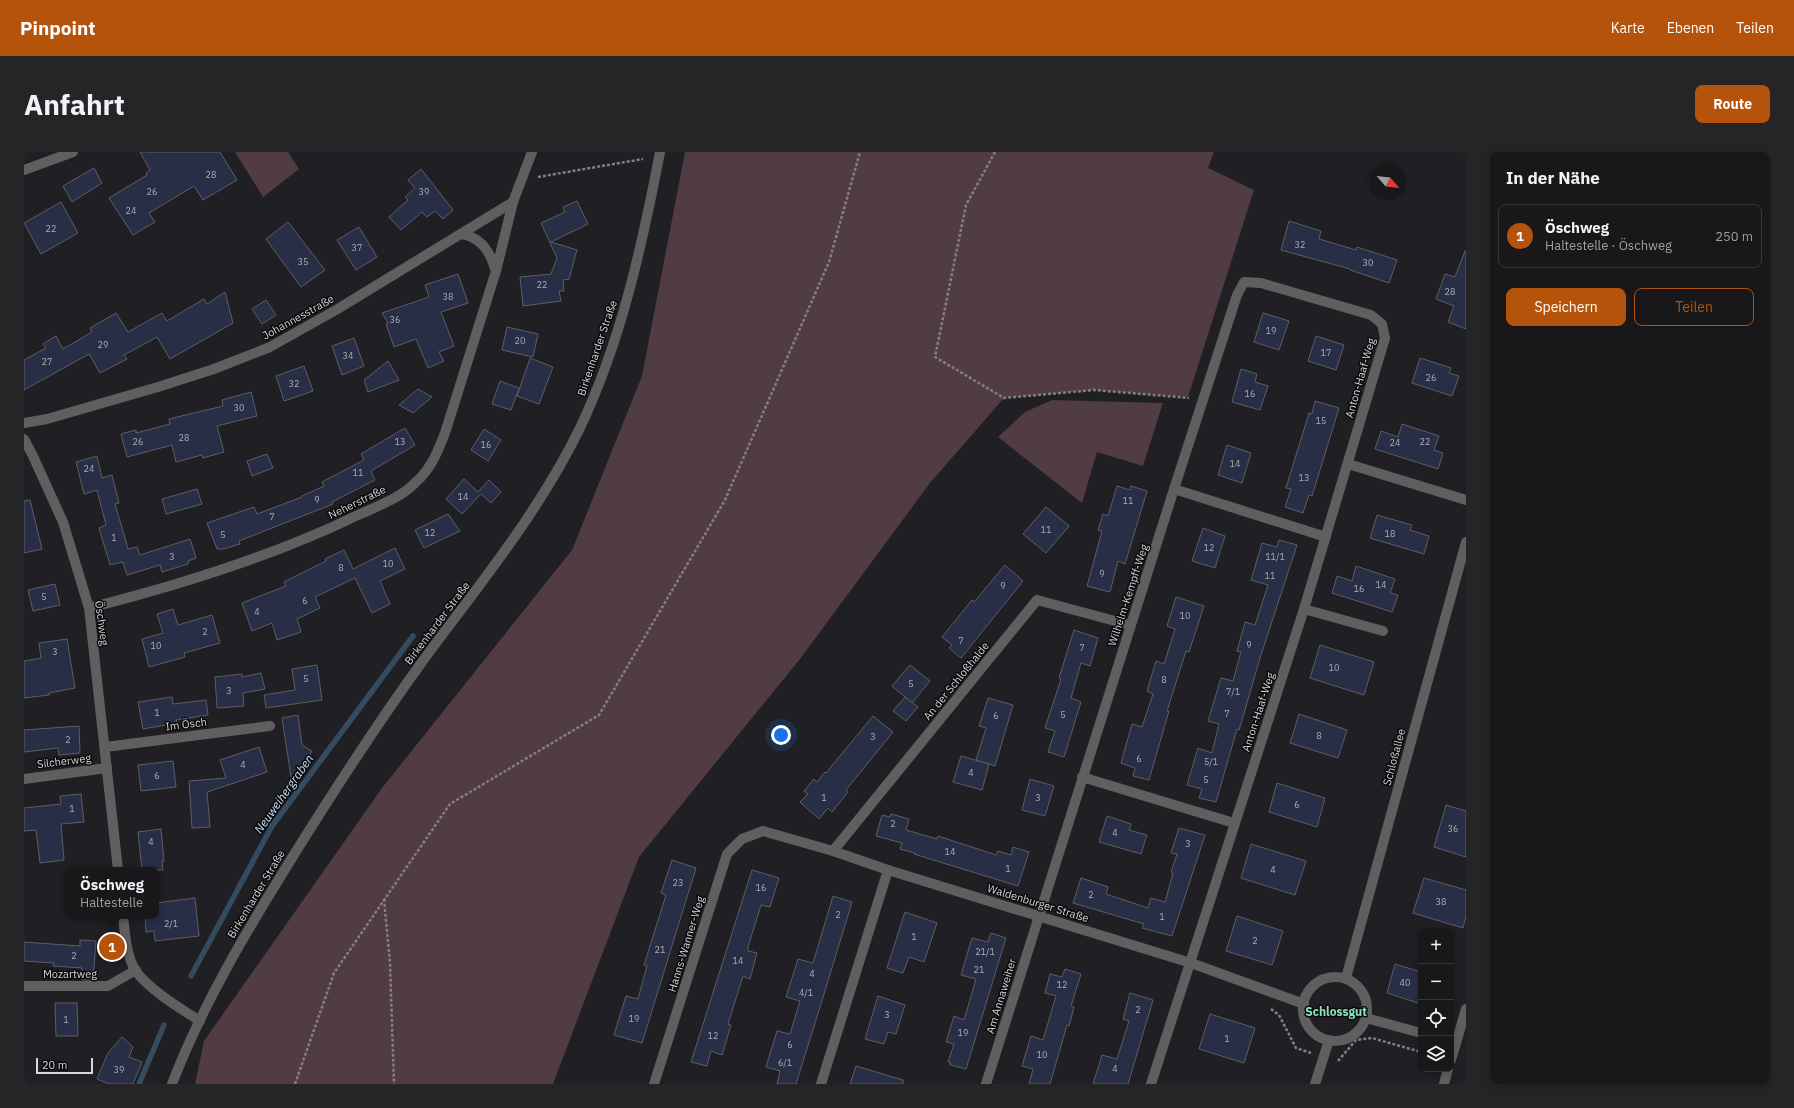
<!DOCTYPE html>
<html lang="de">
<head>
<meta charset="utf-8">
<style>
	body { margin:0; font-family:"IBM Plex Sans",sans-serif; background:#252427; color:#f1f3f6 }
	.controls { position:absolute; right:12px; bottom:12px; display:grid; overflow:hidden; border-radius:8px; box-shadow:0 2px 6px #0003 }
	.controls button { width:36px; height:36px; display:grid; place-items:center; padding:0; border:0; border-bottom:1px solid #363639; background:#18171a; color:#f1f3f6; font:20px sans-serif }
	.compass { position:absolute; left:1346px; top:12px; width:36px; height:36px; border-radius:50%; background:#18171a; box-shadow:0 2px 6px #0003; rotate:118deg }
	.scale { position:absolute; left:12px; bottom:10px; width:57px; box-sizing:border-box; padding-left:4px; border:2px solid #d7d6d9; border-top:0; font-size:11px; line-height:14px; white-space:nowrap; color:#d7d6d9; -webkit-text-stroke:3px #0a090b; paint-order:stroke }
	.you { position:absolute; left:757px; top:583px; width:14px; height:14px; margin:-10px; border:3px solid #fff; border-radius:50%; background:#1a73e8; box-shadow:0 0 0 6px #1a73e833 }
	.badge { display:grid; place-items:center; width:26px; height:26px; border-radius:50%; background:#b45309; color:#fff; font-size:13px; font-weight:700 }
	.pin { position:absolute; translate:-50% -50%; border:2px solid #fff; box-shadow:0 1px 4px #0006 }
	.popup { position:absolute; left:41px; top:715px; width:94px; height:52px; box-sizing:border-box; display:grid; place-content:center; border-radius:8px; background:#18171a; filter:drop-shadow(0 1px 3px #0005); font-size:13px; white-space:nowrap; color:#9f9fa2 }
	.popup b { font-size:15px; color:#f1f3f6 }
	.popup::after { content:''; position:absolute; left:50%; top:100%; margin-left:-8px; border:8px solid transparent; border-top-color:#18171a }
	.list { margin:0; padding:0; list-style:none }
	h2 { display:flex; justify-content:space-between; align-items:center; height:52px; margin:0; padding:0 16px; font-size:17px }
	h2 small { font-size:13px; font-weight:400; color:#9f9fa2 }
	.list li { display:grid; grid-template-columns:26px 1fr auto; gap:12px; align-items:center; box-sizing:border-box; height:64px; margin:0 8px 8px; padding:0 8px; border:1px solid #363639; border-radius:8px }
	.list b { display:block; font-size:15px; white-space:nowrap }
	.list p { margin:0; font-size:13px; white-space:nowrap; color:#9f9fa2 }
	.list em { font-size:13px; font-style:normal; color:#9f9fa2 }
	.actions { display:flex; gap:8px; padding:12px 16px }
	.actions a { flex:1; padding:9px 0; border:1px solid #b45309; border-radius:8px; text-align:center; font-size:14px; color:#b45309 }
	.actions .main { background:#b45309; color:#fff }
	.icon { flex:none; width:22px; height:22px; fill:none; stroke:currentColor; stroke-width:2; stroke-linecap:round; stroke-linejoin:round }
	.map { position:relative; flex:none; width:1442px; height:932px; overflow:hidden; border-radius:8px }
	header { display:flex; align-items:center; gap:24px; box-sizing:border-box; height:56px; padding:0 20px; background:#b45309; color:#fff }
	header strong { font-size:19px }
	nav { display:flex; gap:22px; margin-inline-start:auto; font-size:14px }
	.intro { display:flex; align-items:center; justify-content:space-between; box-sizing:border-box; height:96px; padding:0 24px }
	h1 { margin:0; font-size:28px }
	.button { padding:10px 18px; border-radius:8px; background:#b45309; color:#fff; font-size:14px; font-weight:700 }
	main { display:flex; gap:24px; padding:0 24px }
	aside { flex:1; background:#18171a; border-radius:8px; box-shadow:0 2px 6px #0003 }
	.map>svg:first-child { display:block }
	.green { fill:#503c42 }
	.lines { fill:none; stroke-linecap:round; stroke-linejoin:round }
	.stream { stroke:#344b60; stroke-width:5.5 }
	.building { fill:#292e47; stroke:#5d5e64 }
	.path { stroke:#818083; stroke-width:2.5; stroke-dasharray:3 2; stroke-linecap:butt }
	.minor { stroke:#615e60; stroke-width:10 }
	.labels { text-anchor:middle; stroke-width:3; stroke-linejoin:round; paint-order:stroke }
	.number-label { font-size:9px; fill:#acacb4 }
	.street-label { font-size:11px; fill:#d7d6d9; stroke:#0a090b }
	.water-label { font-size:12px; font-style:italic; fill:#c6e1fa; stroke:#0a090b }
	.neighbourhood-label { font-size:12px; font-weight:bold; fill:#8ce1ba; stroke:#0a090b }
</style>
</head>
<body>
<header>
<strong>Pinpoint</strong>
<nav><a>Karte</a><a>Ebenen</a><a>Teilen</a></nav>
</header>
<div class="intro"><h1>Anfahrt</h1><a class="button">Route</a></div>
<main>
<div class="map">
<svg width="1442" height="932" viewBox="0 0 1442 932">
	<rect width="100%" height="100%" fill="#201f23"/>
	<g class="green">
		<polygon points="211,0 264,0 275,17 239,45"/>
		<polygon points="661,0 1190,0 1184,16 1230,38 1164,245 1070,238 980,246 906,331 776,507 615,705 529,932 171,932 180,889 358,636 548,398 618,224"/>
		<polygon points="1028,248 1139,251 1119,314 1073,300 1058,351 974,285 1001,260"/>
	</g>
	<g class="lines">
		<g class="stream">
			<polyline points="167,824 248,674 389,484"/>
			<polyline points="115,932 140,873"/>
		</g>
	</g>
	<g class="building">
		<polygon points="116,0 196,0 213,28 179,48 170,34 125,61 131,70 109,83 85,46 123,23 122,21 126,18"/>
		<polygon points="70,16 78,31 48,50 39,34"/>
		<polygon points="397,17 429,58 419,67 411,59 403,65 398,60 377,78 365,65 384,48 381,45 391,36 384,28"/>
		<polygon points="553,49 564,72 527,90 553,98 545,127 539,128 540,139 535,139 537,149 499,154 496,125 527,122 533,106 517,71 541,60 539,55"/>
		<polygon points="37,50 54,81 17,102 0,71"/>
		<polygon points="1265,69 1297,79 1295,87 1332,98 1333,95 1373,108 1365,131 1326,118 1326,117 1257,98"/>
		<polygon points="264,70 301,118 277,135 242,87"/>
		<polygon points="335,75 353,105 332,118 313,88"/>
		<polygon points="1441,99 1442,99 1442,177 1424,170 1430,154 1412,147 1421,122 1431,125"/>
		<polygon points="434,122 444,151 417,160 430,194 415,200 420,209 404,216 392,187 370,195 362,172 364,171 358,161 405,145 401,133"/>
		<polygon points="201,140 209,171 146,207 133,185 100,203 103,207 76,221 65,202 0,238 0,208 22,196 19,192 32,184 39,197 68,180 66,176 92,161 104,180 138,161 143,169 180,147 183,152"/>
		<polygon points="242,148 252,163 238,172 228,157"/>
		<polygon points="1239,161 1265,169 1255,198 1230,190"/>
		<polygon points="483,175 514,182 509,205 478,198"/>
		<polygon points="1292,184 1320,193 1312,218 1284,209"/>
		<polygon points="330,186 340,214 318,223 308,194"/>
		<polygon points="506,206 529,215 515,252 493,244"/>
		<polygon points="1396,206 1427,216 1425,221 1435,224 1428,244 1388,231"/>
		<polygon points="364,209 375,228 344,240 340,228"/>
		<polygon points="280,214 289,239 260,249 252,224"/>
		<polygon points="1217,217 1233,222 1231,230 1244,234 1236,258 1208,250"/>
		<polygon points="476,229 495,236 487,258 468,252"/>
		<polygon points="394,237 408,245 389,261 375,253"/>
		<polygon points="227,240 233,264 193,274 200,300 179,306 178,303 152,310 148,293 103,305 97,282 112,278 112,281 146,272 145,267 199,254 198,248"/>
		<polygon points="1291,249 1315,256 1288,344 1285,343 1279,361 1261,355 1267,337 1262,336 1285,261 1288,262"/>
		<polygon points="1378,272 1415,284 1410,298 1419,301 1414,317 1351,297 1357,279 1374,285"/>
		<polygon points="381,276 391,293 347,319 351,328 308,350 309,352 215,389 216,392 199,397 193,397 183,371 230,355 233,362 278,345 278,344 300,334 298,330 340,308 337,302"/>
		<polygon points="460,277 477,288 464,309 447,298"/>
		<polygon points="1203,293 1227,301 1218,331 1194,323"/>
		<polygon points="243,302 249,316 228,324 223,309"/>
		<polygon points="73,304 78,326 88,323 95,351 91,352 104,397 113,395 116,403 166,387 172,406 164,409 164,412 138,420 136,413 103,423 99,410 86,413 75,376 82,373 73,338 60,342 52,310"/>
		<polygon points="440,327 454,340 465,328 477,340 467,351 457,342 438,362 422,347"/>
		<polygon points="1093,334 1106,338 1107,334 1123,339 1101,412 1094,409 1086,440 1063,434 1078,379 1074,378 1079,362 1084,364"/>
		<polygon points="173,337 178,352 142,362 138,347"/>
		<polygon points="6,348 18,397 0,401 0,349"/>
		<polygon points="1022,355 1045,374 1022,401 999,382"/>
		<polygon points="424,362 436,379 400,396 391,378"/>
		<polygon points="1353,363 1388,373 1386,378 1405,384 1400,402 1346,386"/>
		<polygon points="1179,376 1201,384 1191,416 1168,409"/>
		<polygon points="1255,388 1273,393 1236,506 1215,578 1213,577 1192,650 1175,646 1178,637 1163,633 1174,596 1188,601 1195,572 1184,569 1197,526 1209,529 1217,500 1213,499 1221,470 1231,473 1244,433 1227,428 1238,391 1253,395"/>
		<polygon points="371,396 381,417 356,429 366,452 348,461 331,426 291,445 296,456 273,467 277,480 253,488 248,471 228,479 218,451 262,434 260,430 302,409 301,407 320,398 329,417"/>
		<polygon points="981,413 999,429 937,506 925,496 928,493 918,485 948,448 950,450"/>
		<polygon points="1332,414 1371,427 1366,441 1374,443 1368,460 1308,441 1313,424 1328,429"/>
		<polygon points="31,432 36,453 9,459 4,438"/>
		<polygon points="1152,445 1180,454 1165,500 1162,499 1143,559 1145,559 1125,628 1109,624 1111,616 1097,611 1108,572 1118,575 1129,542 1123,539 1132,509 1140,512 1151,477 1143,474"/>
		<polygon points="149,457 154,473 188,463 196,491 160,501 161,505 125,515 118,487 139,481 133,462"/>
		<polygon points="1050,478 1074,486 1066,514 1057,511 1047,546 1057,550 1040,605 1024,600 1031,579 1021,576 1037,527 1035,526"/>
		<polygon points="43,487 51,536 25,541 25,543 0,546 0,509 17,506 15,491"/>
		<polygon points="1296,493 1350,510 1340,543 1286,526"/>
		<polygon points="293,513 298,548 242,556 240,543 271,538 268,517"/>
		<polygon points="886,513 906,529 888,551 868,534"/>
		<polygon points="237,521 241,537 219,541 220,554 193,556 191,525 218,522 218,525"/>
		<polygon points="148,545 149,552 182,548 184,563 152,568 153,571 119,577 114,550"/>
		<polygon points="881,545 894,555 882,569 869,559"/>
		<polygon points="964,546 989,553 971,614 952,608 962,576 955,574"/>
		<polygon points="1275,562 1323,578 1314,606 1266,591"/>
		<polygon points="274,563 278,593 288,599 268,631 258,566"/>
		<polygon points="849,564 869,580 822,638 824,640 808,660 804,656 795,667 776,650 784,642 780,639 790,627 793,630 801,620 802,621"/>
		<polygon points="55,574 56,601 35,603 34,596 0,600 0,578"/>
		<polygon points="235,595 243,620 183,640 186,675 168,676 165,629 202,626 196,608"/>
		<polygon points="937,604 965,612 958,638 929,630"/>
		<polygon points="149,609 152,635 117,639 114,613"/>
		<polygon points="1006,627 1030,634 1021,664 998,658"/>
		<polygon points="1253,631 1301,646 1293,675 1245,660"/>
		<polygon points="57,642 60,670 37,672 40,708 16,711 12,678 0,679 0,656 37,652 36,644"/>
		<polygon points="1422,653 1442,659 1442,705 1410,695"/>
		<polygon points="867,662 885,667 882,678 913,687 914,684 972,703 974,699 987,703 989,695 1005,700 994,734 890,702 891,701 876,697 878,691 852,684 858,663 866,665"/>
		<polygon points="1083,664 1107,672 1105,678 1123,683 1117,702 1075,690"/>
		<polygon points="1155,676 1181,683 1148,784 1118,776 1120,772 1049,751 1057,726 1084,735 1082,742 1124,756 1127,746 1141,750 1149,721 1147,720 1153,702 1147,701"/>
		<polygon points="137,677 140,709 138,709 139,718 118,718 114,680"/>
		<polygon points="1227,692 1282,709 1271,743 1217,726"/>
		<polygon points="648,708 672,716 618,891 590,883 602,844 614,847 623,814 620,813 642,743 637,741"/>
		<polygon points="728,718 755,726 746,755 737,753 724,795 724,799 733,801 726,827 719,824 704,872 707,873 698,903 687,899 683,914 667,910"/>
		<polygon points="1400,726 1442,738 1442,764 1439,776 1389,761"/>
		<polygon points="809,744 828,750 800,842 772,932 753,932 756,919 742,915 753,879 766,882 776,849 762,845 774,807 789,811"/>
		<polygon points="171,746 175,784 131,789 130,779 122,780 121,764 132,764 132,751"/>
		<polygon points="881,760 913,771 900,810 885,805 879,821 863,816"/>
		<polygon points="1213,764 1259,779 1248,813 1202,799"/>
		<polygon points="967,781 982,786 942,917 926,913 926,910 924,910 930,892 922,890 930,864 940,868 952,827 937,823 948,786 964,790"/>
		<polygon points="56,788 72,789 69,828 58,828 58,816 29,814 30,811 0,809 0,790 56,794"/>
		<polygon points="1371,812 1397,820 1397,852 1363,841"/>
		<polygon points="1041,817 1057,822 1047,854 1050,855 1045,874 1043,873 1026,932 1005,932 1009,917 998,914 1007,884 1019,888 1032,844 1021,841 1026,822 1038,825"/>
		<polygon points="1106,841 1129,848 1104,932 1069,932 1078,903 1093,907 1105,869 1099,867"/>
		<polygon points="854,844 881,853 872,882 864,880 860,892 841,887"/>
		<polygon points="31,851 53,851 54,884 32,884"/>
		<polygon points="1186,862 1231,876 1220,911 1175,897"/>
		<polygon points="98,885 109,895 105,905 118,910 109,932 85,932 73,927 84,901"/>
		<polygon points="832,914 879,928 879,932 826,932"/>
	</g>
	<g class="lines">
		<g class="path">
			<polyline points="971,0 942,53 911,205 980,246 1070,238 1165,246"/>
			<polyline points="514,25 619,7"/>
			<polyline points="360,747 366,811 370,932"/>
			<polyline points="1247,857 1255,863 1272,896 1287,901"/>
			<polyline points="1314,909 1332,888 1348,886 1397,900"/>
			<polyline points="271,932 310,821 426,652 575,563 701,348 805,110 836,0"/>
		</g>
		<g class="minor">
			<polyline points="0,18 49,0"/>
			<path d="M 437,82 C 457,85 466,99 471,117"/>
			<polyline points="0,271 23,267 134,235 190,217 246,195 312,158 489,50 508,0"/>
			<polyline points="0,287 8,302 39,370 65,456 94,718"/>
			<polyline points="1324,312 1442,348"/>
			<polyline points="1150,337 1302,385"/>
			<path d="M 65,456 C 156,433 250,404 334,363 C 354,354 377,346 392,330 C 407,317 414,299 421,281 L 472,119 L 489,50"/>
			<polyline points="1280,457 1359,479"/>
			<polyline points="81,595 246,574"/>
			<polyline points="1058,625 1210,671"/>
			<polyline points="0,627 83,616"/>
			<polyline points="809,699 1013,448 1106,473"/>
			<path d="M 99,764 C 101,782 102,802 111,818 C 123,836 157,857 176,869"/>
			<circle cx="1311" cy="857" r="32"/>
			<polyline points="1322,826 1442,390"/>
			<polyline points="0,834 84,834 112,818"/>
			<polyline points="1342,866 1397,881"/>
			<polyline points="1427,908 1442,857"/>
			<path d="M 148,932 C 179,851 225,775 271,701 C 311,637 353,572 398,510 C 454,434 514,362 556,276 C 597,190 618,94 636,0"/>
			<polyline points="630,932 703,702 718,687 739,679 809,699 864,718 1167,811 1280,852"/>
			<polyline points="797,932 864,718"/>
			<polyline points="962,932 1150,337 1213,143 1220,130 1237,131 1347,163 1358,172 1361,186 1280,457 1127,932"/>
			<polyline points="1291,932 1305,888"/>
			<polyline points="1420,932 1424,917"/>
		</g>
	</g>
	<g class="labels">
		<g class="number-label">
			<text x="187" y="26">28</text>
			<text x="128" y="43">26</text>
			<text x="400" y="43">39</text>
			<text x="107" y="62">24</text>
			<text x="27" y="80">22</text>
			<text x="1276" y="96">32</text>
			<text x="333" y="99">37</text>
			<text x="279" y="113">35</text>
			<text x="1344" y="114">30</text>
			<text x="518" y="136">22</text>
			<text x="1426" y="143">28</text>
			<text x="424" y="148">38</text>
			<text x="371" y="171">36</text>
			<text x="1247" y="182">19</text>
			<text x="496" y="192">20</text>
			<text x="79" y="196">29</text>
			<text x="1302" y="204">17</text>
			<text x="324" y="207">34</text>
			<text x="23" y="213">27</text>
			<text x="1407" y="229">26</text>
			<text x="270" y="235">32</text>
			<text x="1226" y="245">16</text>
			<text x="215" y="259">30</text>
			<text x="1297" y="272">15</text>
			<text x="160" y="289">28</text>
			<text x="114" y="293">26</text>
			<text x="376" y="293">13</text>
			<text x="1401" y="293">22</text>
			<text x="1371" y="294">24</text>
			<text x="462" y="296">16</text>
			<text x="1211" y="315">14</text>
			<text x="65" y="320">24</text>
			<text x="334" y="324">11</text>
			<text x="1280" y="329">13</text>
			<text x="439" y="348">14</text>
			<text x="293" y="351">9</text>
			<text x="1104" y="352">11</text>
			<text x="248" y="368">7</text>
			<text x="1022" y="381">11</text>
			<text x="406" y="384">12</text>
			<text x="1366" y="385">18</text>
			<text x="199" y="386">5</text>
			<text x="90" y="389">1</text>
			<text x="1185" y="399">12</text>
			<text x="148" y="408">3</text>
			<text x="1251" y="408">11/1</text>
			<text x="364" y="415">10</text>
			<text x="317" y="419">8</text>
			<text x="1078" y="425">9</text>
			<text x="1246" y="427">11</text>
			<text x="1357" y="436">14</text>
			<text x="979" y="437">9</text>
			<text x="1335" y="440">16</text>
			<text x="20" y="448">5</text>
			<text x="281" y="452">6</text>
			<text x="233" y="463">4</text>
			<text x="1161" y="467">10</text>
			<text x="181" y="483">2</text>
			<text x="937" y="492">7</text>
			<text x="1225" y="496">9</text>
			<text x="132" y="497">10</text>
			<text x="1058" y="499">7</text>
			<text x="31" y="503">3</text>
			<text x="1310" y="519">10</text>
			<text x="282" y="530">5</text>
			<text x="1140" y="531">8</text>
			<text x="887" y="535">5</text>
			<text x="205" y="542">3</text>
			<text x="1209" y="543">7/1</text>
			<text x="133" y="564">1</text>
			<text x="1203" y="565">7</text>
			<text x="1039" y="566">5</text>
			<text x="972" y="567">6</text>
			<text x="1295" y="587">8</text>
			<text x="849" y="588">3</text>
			<text x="44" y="591">2</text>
			<text x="1115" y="610">6</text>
			<text x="1187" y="613">5/1</text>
			<text x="219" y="616">4</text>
			<text x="947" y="624">4</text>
			<text x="133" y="627">6</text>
			<text x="1182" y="631">5</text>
			<text x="800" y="649">1</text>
			<text x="1014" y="649">3</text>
			<text x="1273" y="656">6</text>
			<text x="48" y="660">1</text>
			<text x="869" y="675">2</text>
			<text x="1429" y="680">36</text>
			<text x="1091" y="684">4</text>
			<text x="127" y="693">4</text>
			<text x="1164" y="695">3</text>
			<text x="926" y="703">14</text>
			<text x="984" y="720">1</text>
			<text x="1249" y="721">4</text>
			<text x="654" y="734">23</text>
			<text x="737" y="739">16</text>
			<text x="1067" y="746">2</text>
			<text x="1417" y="753">38</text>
			<text x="814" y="766">2</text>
			<text x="1138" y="768">1</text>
			<text x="147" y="775">2/1</text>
			<text x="890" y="788">1</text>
			<text x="1231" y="792">2</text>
			<text x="636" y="801">21</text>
			<text x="961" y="803">21/1</text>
			<text x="50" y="807">2</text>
			<text x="714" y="812">14</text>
			<text x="955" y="821">21</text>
			<text x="788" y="825">4</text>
			<text x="1381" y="834">40</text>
			<text x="1038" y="836">12</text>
			<text x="782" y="844">4/1</text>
			<text x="1114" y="861">2</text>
			<text x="863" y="866">3</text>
			<text x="610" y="870">19</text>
			<text x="42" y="871">1</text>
			<text x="939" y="884">19</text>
			<text x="689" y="887">12</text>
			<text x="1203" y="890">1</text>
			<text x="766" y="896">6</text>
			<text x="1018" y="906">10</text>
			<text x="761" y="914">6/1</text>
			<text x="1091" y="920">4</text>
			<text x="95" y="921">39</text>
		</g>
		<g class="street-label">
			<text transform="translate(274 165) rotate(-29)" y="4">Johannesstraße</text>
			<text transform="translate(573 196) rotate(-71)" y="4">Birkenharder Straße</text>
			<text transform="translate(1336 226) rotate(-74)" y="4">Anton-Haaf-Weg</text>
			<text transform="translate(333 350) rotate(-26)" y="4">Neherstraße</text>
			<text transform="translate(1104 443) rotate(-72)" y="4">Wilhelm-Kempff-Weg</text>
			<text transform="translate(78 471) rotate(82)" y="4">Öschweg</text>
			<text transform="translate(413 471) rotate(-53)" y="4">Birkenharder Straße</text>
			<text transform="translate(932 529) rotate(-51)" y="4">An der Schloßhalde</text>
			<text transform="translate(1234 560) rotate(-72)" y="4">Anton-Haaf-Weg</text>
			<text transform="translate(162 572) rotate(-7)" y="4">Im Ösch</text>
			<text transform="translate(1370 605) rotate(-75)" y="4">Schloßallee</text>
			<text transform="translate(40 609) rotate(-7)" y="4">Silcherweg</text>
			<text transform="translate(232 742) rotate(-59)" y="4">Birkenharder Straße</text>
			<text transform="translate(1014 751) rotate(17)" y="4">Waldenburger Straße</text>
			<text transform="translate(662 792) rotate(-73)" y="4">Hanns-Wanner-Weg</text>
			<text x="46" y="826">Mozartweg</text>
			<text transform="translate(977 844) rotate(-73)" y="4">Am Annaweiher</text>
		</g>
		<g class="water-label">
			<text transform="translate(260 642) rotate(-55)" y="4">Neuweihergraben</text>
		</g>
		<g class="neighbourhood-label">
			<text x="1312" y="864">Schlossgut</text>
		</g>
	</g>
</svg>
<div class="controls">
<button>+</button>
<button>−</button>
<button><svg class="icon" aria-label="locate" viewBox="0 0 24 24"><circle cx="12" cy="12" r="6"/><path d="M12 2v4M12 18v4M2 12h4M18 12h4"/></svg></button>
<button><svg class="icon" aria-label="layers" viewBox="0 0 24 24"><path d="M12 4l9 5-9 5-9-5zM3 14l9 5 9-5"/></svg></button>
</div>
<svg class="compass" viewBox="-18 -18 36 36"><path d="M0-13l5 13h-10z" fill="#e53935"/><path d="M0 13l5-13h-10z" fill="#9f9fa2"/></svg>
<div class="scale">20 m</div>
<div class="you"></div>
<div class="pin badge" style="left:88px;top:795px">1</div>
<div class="popup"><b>Öschweg</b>Haltestelle</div>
</div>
<aside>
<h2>In der Nähe<small></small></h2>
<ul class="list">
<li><span class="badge">1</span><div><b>Öschweg</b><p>Haltestelle · Öschweg</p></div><em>250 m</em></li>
</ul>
<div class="actions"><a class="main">Speichern</a><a>Teilen</a></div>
</aside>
</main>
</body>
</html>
